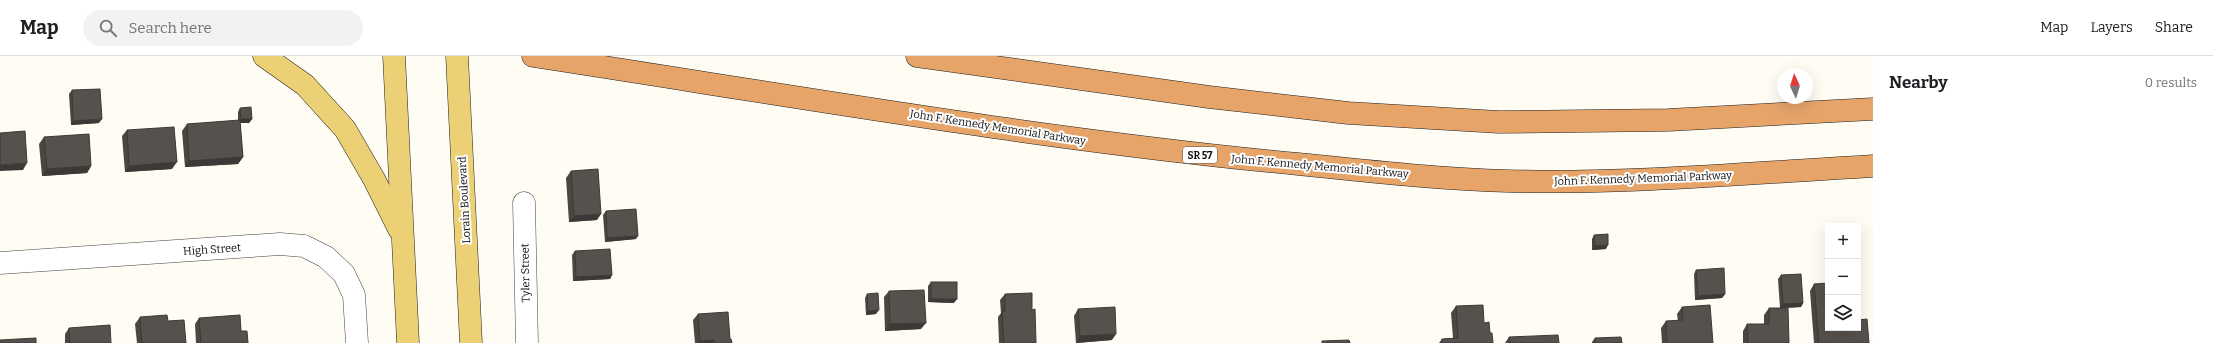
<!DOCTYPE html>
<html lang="en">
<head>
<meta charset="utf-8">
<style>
	body { margin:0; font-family:Bitter,serif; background:#f2f2f2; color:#202124 }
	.controls { position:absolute; right:12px; bottom:12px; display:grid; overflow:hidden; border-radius:0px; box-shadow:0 4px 16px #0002 }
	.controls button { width:36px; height:36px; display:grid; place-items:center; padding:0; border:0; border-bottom:1px solid #e0e0e0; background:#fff; color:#202124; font:20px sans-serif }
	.compass { position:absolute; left:1777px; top:12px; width:36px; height:36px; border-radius:50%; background:#fff; box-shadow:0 4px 16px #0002; rotate:356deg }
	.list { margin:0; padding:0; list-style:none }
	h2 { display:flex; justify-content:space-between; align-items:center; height:52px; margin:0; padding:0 16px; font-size:17px }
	h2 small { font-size:13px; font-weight:400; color:#757577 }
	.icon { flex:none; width:22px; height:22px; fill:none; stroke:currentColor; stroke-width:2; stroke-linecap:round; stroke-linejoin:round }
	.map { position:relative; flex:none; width:1873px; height:287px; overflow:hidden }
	header { display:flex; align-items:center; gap:24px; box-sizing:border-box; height:56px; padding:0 20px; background:#fff; border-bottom:1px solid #e0e0e0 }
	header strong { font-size:19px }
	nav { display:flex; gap:22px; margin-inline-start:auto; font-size:14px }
	.search { width:280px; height:36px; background:#f2f2f2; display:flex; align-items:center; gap:10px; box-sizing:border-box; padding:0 14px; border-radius:22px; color:#757577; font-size:15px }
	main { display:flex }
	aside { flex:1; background:#fff }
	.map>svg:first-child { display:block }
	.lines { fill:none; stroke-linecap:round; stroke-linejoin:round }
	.minor-casing { stroke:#424242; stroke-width:23 }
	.major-casing { stroke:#202020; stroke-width:23 }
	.highway-casing { stroke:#202020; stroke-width:23 }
	.minor { stroke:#fff; stroke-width:22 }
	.major { stroke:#ebd076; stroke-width:22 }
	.highway { stroke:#e6a469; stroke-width:22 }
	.wall { fill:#4b4642 }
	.shaded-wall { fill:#3d3936 }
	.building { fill:#57514d; stroke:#3d3936 }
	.labels { text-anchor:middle; stroke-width:4; stroke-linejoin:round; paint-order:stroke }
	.shield { fill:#fff; stroke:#575757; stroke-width:1 }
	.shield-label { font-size:10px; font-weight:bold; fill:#0f0f0f }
	.street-label { font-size:11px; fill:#0f0f0f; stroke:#fff }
</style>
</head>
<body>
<header>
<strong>Map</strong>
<div class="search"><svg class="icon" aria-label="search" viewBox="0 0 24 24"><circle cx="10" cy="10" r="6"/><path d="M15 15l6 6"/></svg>Search here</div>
<nav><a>Map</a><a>Layers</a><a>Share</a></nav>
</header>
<main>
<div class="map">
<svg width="1873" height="287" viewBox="0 0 1873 287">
	<rect width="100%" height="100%" fill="#fefcf3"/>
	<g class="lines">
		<g class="minor-casing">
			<g id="minor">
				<polyline points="524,147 527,287"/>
				<polyline points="0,207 280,188 304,190 326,201 344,218 354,239 357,287"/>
			</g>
		</g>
		<g class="major-casing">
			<g id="major">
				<polyline points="264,0 305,29 345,73 374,123 399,173"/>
				<polyline points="394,0 408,287"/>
				<polyline points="457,0 471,287"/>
			</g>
		</g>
		<g class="highway-casing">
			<g id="highway">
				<path d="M 533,0 C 788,39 1042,84 1298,108 C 1367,115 1438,123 1507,125 C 1629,128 1751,117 1873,110"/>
				<polyline points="917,0 1209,41 1348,57 1499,66 1668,64 1873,53"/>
			</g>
		</g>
		<use href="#minor" class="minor"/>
		<use href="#major" class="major"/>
		<use href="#highway" class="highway"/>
	</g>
	<g class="wall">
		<polygon points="72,34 99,67 71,69 69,38"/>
		<polygon points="240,52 252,63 249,67 240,67 243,101 238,108 185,111 182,75 187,68 238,65 238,56"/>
		<polygon points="127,74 172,113 125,116 122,80"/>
		<polygon points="44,81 91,110 87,117 42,120 39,88"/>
		<polygon points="571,115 597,164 569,166 566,122"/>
		<polygon points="606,155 636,183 605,186 603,159"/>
		<polygon points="1594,179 1606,193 1592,194 1592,183"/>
		<polygon points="575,195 612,219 610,223 573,225 572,199"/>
		<polygon points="1696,214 1725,238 1722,242 1695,244 1694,218"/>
		<polygon points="1781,219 1803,247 1801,251 1784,252 1789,287 1743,287 1743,275 1747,268 1764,268 1764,259 1769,252 1780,252 1778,223"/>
		<polygon points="931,226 954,247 928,246 928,230"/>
		<polygon points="1814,228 1869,287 1814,287 1810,235"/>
		<polygon points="889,235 921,273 885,275 884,241"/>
		<polygon points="867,238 876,258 866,259 865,242"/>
		<polygon points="1005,238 1032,254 1036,287 999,287 998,261 1001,257 1000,244"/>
		<polygon points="1456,250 1484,267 1490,277 1493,287 1439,287 1442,283 1453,282 1451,257"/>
		<polygon points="1682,251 1713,287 1662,287 1661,272 1666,265 1678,265 1677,258"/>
		<polygon points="1078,253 1112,284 1076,287 1074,260"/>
		<polygon points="698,258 730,283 732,287 695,287 693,264"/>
		<polygon points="140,261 168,265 186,287 137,287 135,268"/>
		<polygon points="199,262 241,275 248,287 196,287 195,268"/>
		<polygon points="69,272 111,287 65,287 65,278"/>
		<polygon points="1509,281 1559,287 1505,287"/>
		<polygon points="1595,282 1622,287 1592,287 1592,286"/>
	</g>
	<g class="shaded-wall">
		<polygon points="102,63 99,67 71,69 73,65"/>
		<polygon points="241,63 252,63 249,67 238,67"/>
		<polygon points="243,101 238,108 185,111 189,105"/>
		<polygon points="177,106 172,113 125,116 129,110"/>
		<polygon points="27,107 23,114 0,115 0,109"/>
		<polygon points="91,110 87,117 42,120 47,113"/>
		<polygon points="601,158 597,164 569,166 574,160"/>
		<polygon points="638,180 636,183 605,186 607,182"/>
		<polygon points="1608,189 1606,193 1592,194 1595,190"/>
		<polygon points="612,219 610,223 573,225 576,221"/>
		<polygon points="1725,238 1722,242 1695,244 1698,240"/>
		<polygon points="931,243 957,243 954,247 928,246"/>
		<polygon points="1803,247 1801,251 1780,252 1783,248"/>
		<polygon points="879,254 876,258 866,259 868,255"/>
		<polygon points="926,267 921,273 885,275 890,268"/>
		<polygon points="1116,278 1112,284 1076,287 1080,280"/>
		<polygon points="714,284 712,287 698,287 700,285"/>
	</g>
	<g class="building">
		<polygon points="100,33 102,63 73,65 72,34"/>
		<polygon points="251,51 252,63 241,63 240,52"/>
		<polygon points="240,64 243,101 189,105 187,68"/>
		<polygon points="174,71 177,106 129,110 127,74"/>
		<polygon points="25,75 27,107 0,109 0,77"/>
		<polygon points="89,78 91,110 47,113 44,81"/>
		<polygon points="598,113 601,158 574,160 571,115"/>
		<polygon points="636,153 638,180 607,182 606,155"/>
		<polygon points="1608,178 1608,189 1595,190 1594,179"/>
		<polygon points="610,193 612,219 576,221 575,195"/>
		<polygon points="1724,212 1725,238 1698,240 1696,214"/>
		<polygon points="1801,218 1803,247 1783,248 1781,219"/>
		<rect x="931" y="226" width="26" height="17"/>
		<polygon points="1828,227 1828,272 1858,272 1858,264 1867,263 1869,287 1819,287 1814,228"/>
		<polygon points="924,234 926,267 890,268 889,235"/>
		<polygon points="878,237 879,254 868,255 867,238"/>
		<polygon points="1032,237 1032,254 1035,253 1036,287 1004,287 1002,255 1005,255 1005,238"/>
		<polygon points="1483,249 1484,267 1489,266 1490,277 1492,277 1493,287 1442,287 1442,283 1458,282 1456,250"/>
		<polygon points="1710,249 1713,287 1667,287 1666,265 1683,264 1682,251"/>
		<polygon points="1115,251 1116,278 1080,280 1078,253"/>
		<polygon points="1769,252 1788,252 1789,287 1748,287 1747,268 1769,268"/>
		<polygon points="728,256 730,283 731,283 732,287 714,287 714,284 700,285 698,258"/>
		<polygon points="167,259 168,265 184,264 186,287 142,287 140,261"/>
		<polygon points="240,259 241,275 247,275 248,287 201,287 199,262"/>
		<polygon points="110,269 111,287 70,287 69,272"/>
		<polygon points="1558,279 1559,287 1510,287 1509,281"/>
		<polygon points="1621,281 1622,287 1595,287 1595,282"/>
		<polygon points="36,282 36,287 0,287 0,284"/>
		<polygon points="1349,284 1350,287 1322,287 1322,285"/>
	</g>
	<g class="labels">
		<rect class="shield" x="1183" y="91" width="34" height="16" rx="3"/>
		<g class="shield-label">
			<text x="1200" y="103">SR 57</text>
		</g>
		<g class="street-label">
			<text transform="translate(998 71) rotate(9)" y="4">John F. Kennedy Memorial Parkway</text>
			<text transform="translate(1320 110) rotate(5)" y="4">John F. Kennedy Memorial Parkway</text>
			<text transform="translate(1643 122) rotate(-2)" y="4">John F. Kennedy Memorial Parkway</text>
			<text transform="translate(464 144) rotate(-93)" y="4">Lorain Boulevard</text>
			<text transform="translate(212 193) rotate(-4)" y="4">High Street</text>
			<text transform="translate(525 217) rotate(-91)" y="4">Tyler Street</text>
		</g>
	</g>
</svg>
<div class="controls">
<button>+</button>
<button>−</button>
<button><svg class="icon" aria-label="layers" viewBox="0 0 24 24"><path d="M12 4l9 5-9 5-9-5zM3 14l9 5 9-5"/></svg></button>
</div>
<svg class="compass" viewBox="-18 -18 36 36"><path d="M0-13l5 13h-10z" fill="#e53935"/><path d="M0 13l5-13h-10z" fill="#757577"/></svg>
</div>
<aside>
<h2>Nearby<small>0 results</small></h2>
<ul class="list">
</ul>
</aside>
</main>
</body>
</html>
